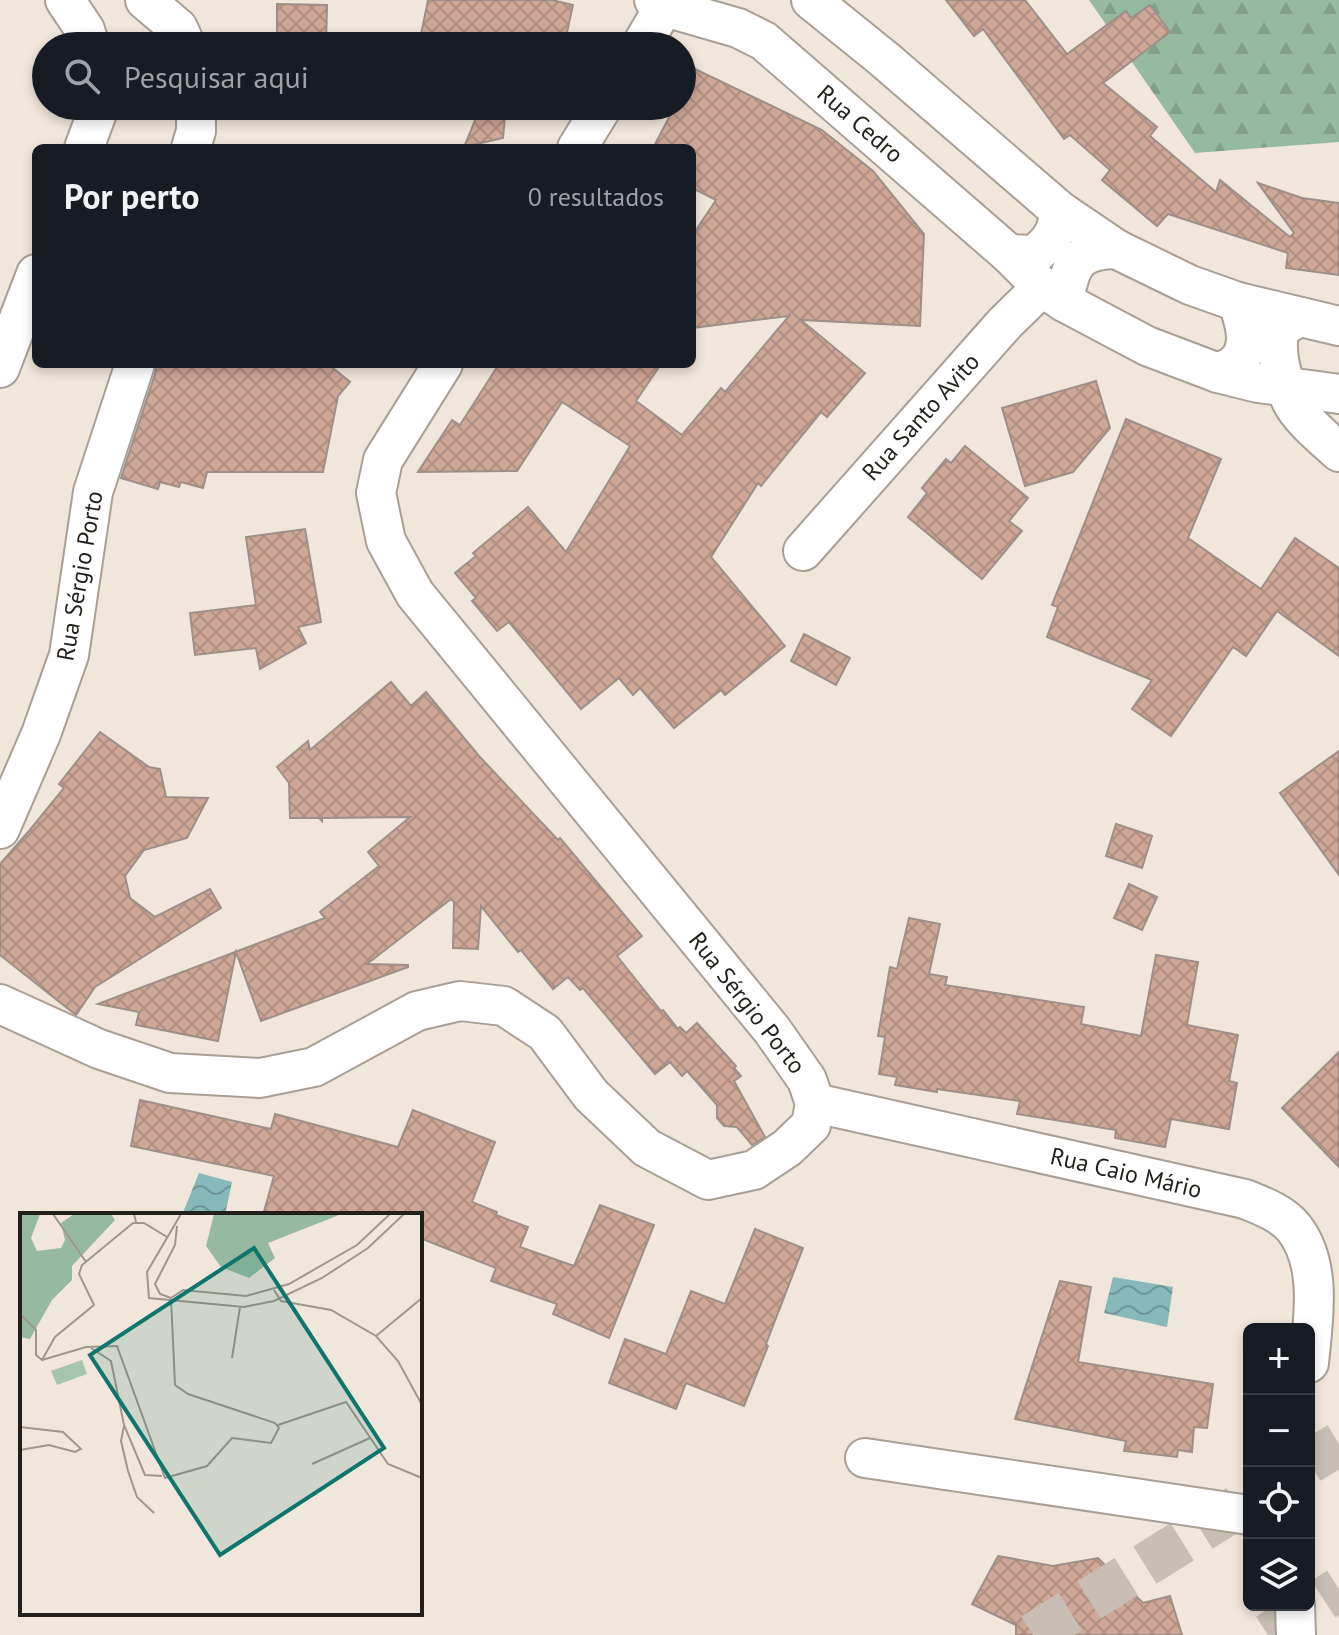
<!DOCTYPE html>
<html lang="pt">
<head>
<meta charset="utf-8">
<style>
	body { margin:0; font-family:"PT Sans",sans-serif; background:#242831; color:#f1f3f6 }
	.controls { position:absolute; right:24px; bottom:24px; display:grid; overflow:hidden; border-radius:12px; box-shadow:0 4px 12px #0003 }
	.controls button { width:72px; height:72px; display:grid; place-items:center; padding:0; border:0; border-bottom:2px solid #363941; background:#171b24; color:#f1f3f6; font:40px sans-serif }
	.list { margin:0; padding:0; list-style:none }
	h2 { display:flex; justify-content:space-between; align-items:center; height:104px; margin:0; padding:0 32px; font-size:34px }
	h2 small { font-size:26px; font-weight:400; color:#9ea1a6 }
	.icon { flex:none; width:44px; height:44px; fill:none; stroke:currentColor; stroke-width:2; stroke-linecap:round; stroke-linejoin:round }
	.map { position:relative; flex:none; width:1339px; height:1635px; overflow:hidden }
	.search { position:absolute; background:#171b24; box-shadow:0 4px 12px #0003; left:32px; top:32px; width:664px; height:88px; display:flex; align-items:center; gap:20px; box-sizing:border-box; padding:0 28px; border-radius:44px; color:#9ea1a6; font-size:30px }
	.panel { position:absolute; background:#171b24; box-shadow:0 4px 12px #0003; left:32px; top:144px; width:664px; height:224px; border-radius:12px }
	.map>svg:first-child { display:block }
	.forest { fill:url(#forest-firs) }
	.water { fill:url(#water-waves) }
	.building { fill:url(#building-cross-hatch); stroke:#9d8f89; stroke-width:2 }
	.lines { fill:none; stroke-linecap:round; stroke-linejoin:round }
	.highway-tunnel { stroke:#c8beb5; stroke-width:44; stroke-dasharray:44 22; stroke-linecap:butt }
	.minor-casing { stroke:#a99f95; stroke-width:42 }
	.minor { stroke:#fff; stroke-width:38 }
	.labels { text-anchor:middle; stroke-width:8; stroke-linejoin:round; paint-order:stroke }
	.street-label { font-size:24px; fill:#231f1b; stroke:#fff }
	.inset-road { fill:none; stroke:#9f968e; stroke-width:2 }
	.view { fill:#0f766e; fill-opacity:0.15; stroke:#0f766e; stroke-width:4 }
	.inset-edge { fill:none; stroke:#231f1b; stroke-width:4 }
</style>
</head>
<body>
<div class="map">
<svg width="1339" height="1635" viewBox="0 0 1339 1635">
	<defs>
		<pattern id="forest-firs" width="22" height="20" patternUnits="userSpaceOnUse" patternTransform="scale(2)"><rect width="22" height="20" fill="#96baa0"/><path d="M5 1l3.5 6h-7zM16 11l3.5 6h-7z" fill="#819f89"/></pattern>
		<pattern id="water-waves" width="16" height="10" patternUnits="userSpaceOnUse" patternTransform="scale(2)"><rect width="16" height="10" fill="#87b9ba"/><path d="M0 5q4-4 8 0t8 0" fill="none" stroke="#6e9696"/></pattern>
		<pattern id="building-cross-hatch" width="8" height="8" patternUnits="userSpaceOnUse" patternTransform="scale(2)"><rect width="8" height="8" fill="#cfa797"/><path d="M0 0l8 8M0 8l8-8" fill="none" stroke="#b18f82"/></pattern>
	</defs>
	<rect width="100%" height="100%" fill="#f1e6db"/>
	<polygon class="forest" points="1089,0 1339,0 1339,142 1195,153"/>
	<g class="water">
		<polygon points="199,1173 232,1182 225,1215 182,1215"/>
		<polygon points="1113,1277 1173,1287 1167,1327 1104,1313"/>
	</g>
	<g class="building">
		<polygon points="428,0 552,0 573,5 564,46 452,46 420,39"/>
		<polygon points="946,0 1025,0 1067,54 1126,11 1131,18 1150,5 1170,32 1103,83 1157,127 1150,136 1216,192 1220,180 1290,237 1294,233 1258,183 1302,198 1339,203 1339,275 1286,268 1288,253 1168,214 1157,226 1102,180 1110,170 1070,135 1064,139 983,29 974,36"/>
		<polygon points="277,4 327,5 326,46 277,46"/>
		<polygon points="695,69 822,130 873,171 924,234 920,326 801,320 865,373 827,417 821,412 761,486 758,483 711,557 785,646 725,695 721,690 674,728 640,688 633,695 619,678 581,709 509,622 497,631 472,601 476,598 455,573 476,556 473,553 528,507 566,552 630,446 562,402 517,471 418,472 452,420 460,425 499,364 661,364 636,401 682,435 721,388 725,392 789,316 692,328 692,236 716,200 692,188 692,148 653,148 675,106 682,106 682,97"/>
		<polygon points="481,106 506,106 503,138 464,147"/>
		<polygon points="156,364 328,364 350,382 338,396 323,472 207,472 203,488 181,482 179,487 160,482 158,489 121,478 156,371"/>
		<polygon points="1096,381 1110,428 1073,472 1025,486 1002,408"/>
		<polygon points="1126,419 1221,459 1188,538 1261,589 1295,538 1339,568 1339,656 1277,611 1246,656 1233,647 1171,736 1132,709 1152,680 1047,637 1058,607 1052,605"/>
		<polygon points="965,446 1028,498 1009,521 1022,531 982,579 908,517 927,493 922,488 946,459 951,463"/>
		<polygon points="305,529 321,622 298,627 306,643 260,669 256,648 195,655 190,613 256,605 246,537"/>
		<polygon points="804,634 850,658 836,685 791,661"/>
		<polygon points="391,682 411,706 426,692 479,756 558,840 560,838 642,936 617,956 661,1011 663,1010 678,1029 680,1027 686,1033 697,1023 736,1066 734,1068 741,1076 734,1081 765,1137 752,1145 737,1127 724,1126 717,1118 717,1105 687,1071 682,1076 670,1062 655,1074 583,988 580,990 568,977 553,989 521,950 518,952 481,906 478,949 453,948 454,902 451,899 367,964 408,965 408,967 261,1021 236,952 218,1041 136,1025 139,1012 98,1004 325,918 320,912 379,866 368,852 410,817 322,818 322,821 319,818 290,818 289,783 277,767 308,741 310,750"/>
		<polygon points="100,732 149,767 160,769 166,797 208,798 187,838 144,850 125,876 130,898 155,917 210,889 221,908 95,987 76,1015 0,955 0,864 29,831 64,788 59,784"/>
		<polygon points="1339,751 1339,875 1280,793"/>
		<polygon points="1116,824 1152,836 1142,868 1106,856"/>
		<polygon points="1129,884 1157,897 1142,930 1114,918"/>
		<polygon points="909,918 940,924 929,974 947,977 945,985 1084,1007 1081,1024 1141,1036 1156,955 1198,962 1187,1025 1238,1035 1229,1081 1237,1083 1229,1129 1171,1119 1165,1147 1115,1138 1116,1130 1017,1114 1020,1101 937,1089 937,1092 895,1085 897,1077 879,1074 885,1037 878,1036 890,967 897,969"/>
		<polygon points="1339,1052 1339,1167 1282,1108"/>
		<polygon points="140,1100 271,1129 275,1114 398,1147 413,1110 495,1142 472,1202 497,1212 496,1215 528,1227 520,1247 574,1266 600,1205 654,1225 609,1338 553,1314 557,1304 491,1281 496,1268 420,1238 420,1215 263,1215 274,1176 131,1146"/>
		<polygon points="755,1229 803,1248 766,1344 768,1346 744,1406 686,1383 676,1409 609,1383 625,1339 666,1354 691,1291 725,1304"/>
		<polygon points="1060,1281 1091,1287 1078,1362 1213,1384 1207,1428 1194,1427 1192,1452 1178,1450 1177,1457 1124,1451 1126,1441 1015,1419"/>
		<polygon points="998,1556 1053,1566 1098,1558 1143,1603 1170,1596 1182,1635 1016,1635 1016,1625 972,1604"/>
	</g>
	<g class="lines">
		<g class="highway-tunnel">
			<polyline points="1309,1462 1339,1444"/>
			<polyline points="1033,1635 1249,1500"/>
			<polyline points="1268,1635 1339,1589"/>
		</g>
		<g class="minor-casing">
			<g id="minor">
				<polyline points="65,0 85,30 90,46"/>
				<polyline points="145,0 178,28 186,46"/>
				<polyline points="654,0 665,7 738,28 764,41 1009,254 1042,287 1064,302 1147,346 1218,373 1258,383 1339,394"/>
				<polyline points="811,0 884,59 1060,211 1116,249 1190,285 1238,302 1339,326"/>
				<polyline points="641,46 668,0"/>
				<polyline points="84,148 97,113 98,106"/>
				<polyline points="191,148 196,131 196,106"/>
				<polyline points="577,148 603,106"/>
				<path d="M 1009,254 L 1034,255 C 1051,242 1057,232 1060,211"/>
				<path d="M 1064,302 C 1070,266 1075,250 1116,249"/>
				<path d="M 1300,317 C 1295,320 1287,323 1283,327 C 1270,342 1285,391 1294,406 C 1306,424 1324,438 1339,452"/>
				<polyline points="0,368 36,274"/>
				<path d="M 1218,373 C 1223,370 1231,368 1235,364 C 1254,347 1244,322 1238,302"/>
				<polyline points="803,551 1005,323 1042,287"/>
				<polyline points="0,829 41,734 69,655 93,492 135,364"/>
				<polyline points="0,1004 99,1049 170,1073 260,1078 314,1067 417,1011 460,1001 504,1006 545,1033 591,1095 647,1148 708,1180 754,1170 787,1148 811,1125 815,1103 807,1080 772,1030 415,594 386,541 376,493 383,460 443,364"/>
				<path d="M 815,1103 L 1245,1199 C 1262,1206 1282,1213 1294,1228 C 1323,1265 1313,1320 1309,1363"/>
				<polyline points="865,1458 1249,1515"/>
				<polyline points="1295,1605 1296,1635"/>
			</g>
		</g>
		<use href="#minor" class="minor"/>
	</g>
	<g class="labels">
		<g class="street-label">
			<text transform="translate(860 124) rotate(41)" y="8">Rua Cedro</text>
			<text transform="translate(921 417) rotate(-48)" y="8">Rua Santo Avito</text>
			<text transform="translate(80 576) rotate(-80)" y="8">Rua Sérgio Porto</text>
			<text transform="translate(747 1003) rotate(52)" y="8">Rua Sérgio Porto</text>
			<text transform="translate(1126 1173) rotate(13)" y="8">Rua Caio Mário</text>
		</g>
	</g>
	<g transform="translate(20 1213)">
		<rect width="402" height="402" fill="#f1e6db"/>
		<path d="M 0,1 L 20,1 L 11,25 L 17,38 L 41,35 L 45,27 L 41,10 L 54,1 L 91,1 L 95,7 L 52,53 L 52,67 L 32,87 L 10,126 L 0,124 ZM 194,1 L 319,1 L 319,2 L 248,30 L 255,45 L 229,65 L 201,54 L 186,33 Z" fill="#96baa0"/>
		<path d="M 62,147 L 67,161 L 37,172 L 31,158 Z" fill="#a5c6ad"/>
		<path class="inset-road" d="M 33,1 L 66,49M 96,1 L 114,1 L 116,9M 161,1 L 127,59 L 129,85 L 224,94 L 254,88 L 302,65 L 348,35 L 384,1M 254,77 L 261,88 L 311,97 L 356,123 L 378,148 L 402,192M 151,85 L 163,77 L 226,83 L 269,71 L 337,32 L 370,1M 151,85 L 140,81 L 135,71 L 155,32 L 157,13M 0,101 L 16,117 L 16,142 L 22,147 L 35,124 L 74,92 L 59,61 L 62,52 L 113,10 L 124,10 L 147,24M 356,123 L 402,85M 71,135 L 91,148 L 104,212 L 125,262 L 142,263M 212,145 L 220,94M 22,147 L 66,134 L 97,133 L 145,265 L 187,253 L 212,225 L 251,230 L 259,215 L 255,210 L 168,181 L 155,172 L 151,85M 258,212 L 326,189 L 368,251 L 402,265M 104,213 L 101,228 L 108,258 L 117,284 L 134,300M 0,214 L 43,219 L 61,236 L 55,239 L 29,232 L 0,237M 292,251 L 350,225"/>
		<path class="view" d="M 234,35 L 364,235 L 200,342 L 70,142 Z"/>
		<rect width="402" height="402" class="inset-edge"/>
	</g>
</svg>
<div class="controls">
<button>+</button>
<button>−</button>
<button><svg class="icon" aria-label="locate" viewBox="0 0 24 24"><circle cx="12" cy="12" r="6"/><path d="M12 2v4M12 18v4M2 12h4M18 12h4"/></svg></button>
<button><svg class="icon" aria-label="layers" viewBox="0 0 24 24"><path d="M12 4l9 5-9 5-9-5zM3 14l9 5 9-5"/></svg></button>
</div>
<div class="search"><svg class="icon" aria-label="search" viewBox="0 0 24 24"><circle cx="10" cy="10" r="6"/><path d="M15 15l6 6"/></svg>Pesquisar aqui</div>
<section class="panel">
<h2>Por perto<small>0 resultados</small></h2>
<ul class="list">
</ul>
</section>
</div>
</body>
</html>
